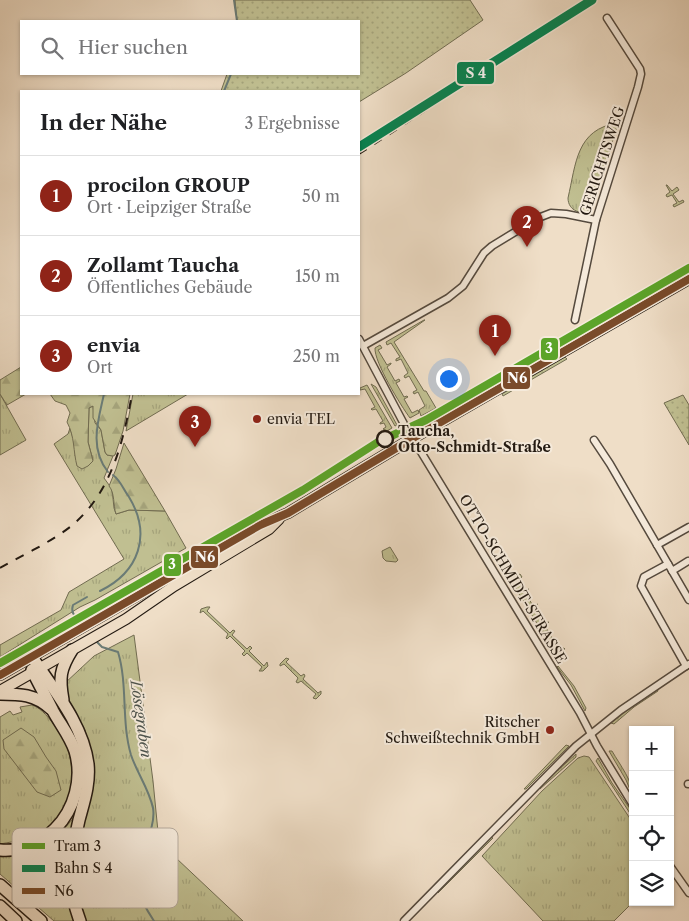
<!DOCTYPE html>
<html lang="de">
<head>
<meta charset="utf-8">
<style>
	body { margin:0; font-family:"Libre Caslon Text",serif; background:#f6f6f6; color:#202124 }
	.controls { position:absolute; right:15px; bottom:15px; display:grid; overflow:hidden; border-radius:0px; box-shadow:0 1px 4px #0004 }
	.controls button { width:45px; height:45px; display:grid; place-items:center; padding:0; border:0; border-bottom:1px solid #e0e0e0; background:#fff; color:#202124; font:25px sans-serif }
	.you { position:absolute; left:448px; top:378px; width:18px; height:18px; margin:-12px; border:4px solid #fff; border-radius:50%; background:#1a73e8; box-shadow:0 0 0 8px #1a73e833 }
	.badge { display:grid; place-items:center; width:32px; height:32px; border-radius:50%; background:#8f2418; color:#fff; font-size:16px; font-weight:700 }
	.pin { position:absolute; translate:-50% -41px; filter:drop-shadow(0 1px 2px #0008) }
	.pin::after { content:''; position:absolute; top:26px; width:18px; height:15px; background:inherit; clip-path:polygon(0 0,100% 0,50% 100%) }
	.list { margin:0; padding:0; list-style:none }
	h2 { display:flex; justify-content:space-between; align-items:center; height:65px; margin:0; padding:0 20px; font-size:21px }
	h2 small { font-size:16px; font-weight:400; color:#757577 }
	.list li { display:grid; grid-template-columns:32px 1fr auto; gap:15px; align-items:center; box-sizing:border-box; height:80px; padding:0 20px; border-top:1px solid #e0e0e0 }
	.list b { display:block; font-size:19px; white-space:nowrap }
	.list p { margin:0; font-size:16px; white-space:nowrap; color:#757577 }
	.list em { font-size:16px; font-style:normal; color:#757577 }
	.icon { flex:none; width:28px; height:28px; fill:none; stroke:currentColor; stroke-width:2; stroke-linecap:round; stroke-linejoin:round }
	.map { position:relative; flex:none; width:689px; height:921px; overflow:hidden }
	.search { position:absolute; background:#fff; box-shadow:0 1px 4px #0004; left:20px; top:20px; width:340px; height:55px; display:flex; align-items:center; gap:12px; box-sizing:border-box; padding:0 18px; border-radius:0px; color:#757577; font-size:19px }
	.panel { position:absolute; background:#fff; box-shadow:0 1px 4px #0004; left:20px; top:90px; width:340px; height:305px; border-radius:0px }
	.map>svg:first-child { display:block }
	.grass { fill:url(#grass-tufts); stroke:#716c51 }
	.forest { fill:url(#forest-firs); stroke:#716c51 }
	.garden { fill:url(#garden-dots); stroke:#716c51 }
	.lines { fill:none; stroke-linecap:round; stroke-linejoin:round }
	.stream { stroke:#6a7b76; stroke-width:2 }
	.street-casing { stroke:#554a3e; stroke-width:9 }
	.primary-casing { stroke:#221911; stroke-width:12 }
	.highway-casing { stroke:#221911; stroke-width:14 }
	.street { stroke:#f5eadb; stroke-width:6 }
	.primary { stroke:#efdec7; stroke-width:10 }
	.highway { stroke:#efdec7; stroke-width:11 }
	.rail { stroke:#221911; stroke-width:2; stroke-dasharray:9 9; stroke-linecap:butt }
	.bus-1-casing { stroke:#f5eadb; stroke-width:11 }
	.bus-1 { stroke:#7a4b2a; stroke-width:8 }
	.rail-1-casing { stroke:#f5eadb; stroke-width:12 }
	.rail-1 { stroke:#028351; stroke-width:9 }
	.tram-1-casing { stroke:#f5eadb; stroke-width:11 }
	.tram-1 { stroke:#5ca429; stroke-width:8 }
	.poi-dot { fill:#8f2418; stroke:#f5eadb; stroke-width:2 }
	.stop-dot { fill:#f5eadb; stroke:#221911; stroke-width:2.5 }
	.labels { text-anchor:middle; stroke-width:4; stroke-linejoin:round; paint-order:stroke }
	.street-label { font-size:14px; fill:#221911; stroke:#f5eadb }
	.poi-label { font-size:14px; fill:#221911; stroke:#f5eadb; text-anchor:start }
	.stop-label { font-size:14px; font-weight:bold; fill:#221911; stroke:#f5eadb; text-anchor:start }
	.water-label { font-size:15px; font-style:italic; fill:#4c524c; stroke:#f5eadb }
	.key { fill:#f5eadb; stroke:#b6ab9e; stroke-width:1 }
	.key-label { font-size:14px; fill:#221911 }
	.line-badge { stroke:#f5eadb; stroke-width:2 }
	.badge-label { font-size:14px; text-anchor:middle; font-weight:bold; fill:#fff }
</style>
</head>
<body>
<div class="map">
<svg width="689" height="921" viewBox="0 0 689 921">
	<defs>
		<pattern id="grass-tufts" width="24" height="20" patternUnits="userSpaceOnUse" patternTransform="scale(1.25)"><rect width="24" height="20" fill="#c0bf91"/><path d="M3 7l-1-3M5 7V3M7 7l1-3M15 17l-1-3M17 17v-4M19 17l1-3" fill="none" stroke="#a5a47c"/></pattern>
		<pattern id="forest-firs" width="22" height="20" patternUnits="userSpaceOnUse" patternTransform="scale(1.25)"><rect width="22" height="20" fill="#c0bf91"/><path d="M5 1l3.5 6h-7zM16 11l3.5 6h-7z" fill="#a5a47c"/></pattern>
		<pattern id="garden-dots" width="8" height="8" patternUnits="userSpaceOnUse" patternTransform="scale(1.25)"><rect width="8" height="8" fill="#c0bf91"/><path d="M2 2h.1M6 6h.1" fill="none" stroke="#a5a47c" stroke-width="1.8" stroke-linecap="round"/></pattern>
	</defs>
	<rect width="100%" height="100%" fill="#efdec7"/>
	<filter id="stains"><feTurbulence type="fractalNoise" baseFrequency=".004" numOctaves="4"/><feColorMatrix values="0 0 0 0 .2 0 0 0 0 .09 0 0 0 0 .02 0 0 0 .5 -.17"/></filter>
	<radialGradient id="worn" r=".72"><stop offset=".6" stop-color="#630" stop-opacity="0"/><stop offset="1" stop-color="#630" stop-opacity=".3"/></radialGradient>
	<g class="grass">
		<path d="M 618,123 L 592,209 C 582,216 568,211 568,198 C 576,164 576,129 618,123 Z"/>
		<polygon points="666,185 667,185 672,191 677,187 679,190 673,194 679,202 683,200 684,202 674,207 673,205 677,203 672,195 667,197 666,195 670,192"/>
		<polygon points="424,320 425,320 394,342 424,391 426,391 436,408 421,416 419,410 425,406 418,392 414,394 413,392 417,390 409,376 405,378 404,376 408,373 401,359 396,361 396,359 400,357 391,343 387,345 386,342"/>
		<path d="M 380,345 L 382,348 L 378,350 L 387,365 L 391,363 L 391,364 L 387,367 L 395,381 L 399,379 L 400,381 L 396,383 L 404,397 L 407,396 L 408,397 L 404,399 L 412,413 L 418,410 L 419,413 L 410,418 C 401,406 374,362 375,348 Z"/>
		<polygon points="371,384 376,387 397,425 395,426"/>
		<polygon points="367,385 392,428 387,431 383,429 386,427 384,423 380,424 380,423 383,421 376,409 372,410 371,409 375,407 365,389 360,390 360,388"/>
		<polygon points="0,394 26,440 0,455"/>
		<polygon points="133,394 188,394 126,431"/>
		<polygon points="93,406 95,423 101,430 105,452 107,455 113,456 104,478 112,489 114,508 116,514 129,510 165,511 186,548 95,600 80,607 0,657 0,645 61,610 69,592 124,559 54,444 68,434 70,428 76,448 75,456 93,460 88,442 89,408"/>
		<polygon points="390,547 398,560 396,562 386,561 383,558 382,551"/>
		<polygon points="520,574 522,577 518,580 524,591 529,589 525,592 533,606 538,604 534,608 543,623 549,622 545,626 559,650 564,648 565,649 556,655 510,579"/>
		<polygon points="207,607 210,607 207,611 230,633 233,630 235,631 232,635 247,649 250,646 252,648 249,651 264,666 267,662 268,666 263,671 259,671 262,667 247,653 244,656 242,654 245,651 230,636 227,639 226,638 228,634 203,611 200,613 201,609"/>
		<polygon points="134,635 153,781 159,842 243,921 84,921 76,885 79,844 90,799 88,745 85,730 67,698 64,684 94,656"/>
		<polygon points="286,658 289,659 286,662 301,676 304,674 305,676 303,679 318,693 321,691 321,694 316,699 313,698 316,694 301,681 298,683 296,682 298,678 284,664 280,666 280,664"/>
		<polygon points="558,666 574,686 586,708 585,711 571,685 557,667"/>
		<polygon points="657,689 658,691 634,707 614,724 611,723 633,705"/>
		<path d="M 32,705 C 42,708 50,720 57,728 C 79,757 77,805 47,828 C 32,839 17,841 0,844 L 0,717 L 10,711 L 13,715 L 22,712 L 20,707 Z"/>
		<polygon points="566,745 569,746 526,789 524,789"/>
		<path d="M 609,751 L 612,751 C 620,765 633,781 633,797 L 626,780 Z"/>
		<polygon points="576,754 576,757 540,789 539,787"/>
		<polygon points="584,756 589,757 633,823 633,902 614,921 543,921 482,856 542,791 578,758"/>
		<polygon points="598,758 612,783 633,813 633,818 596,761"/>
		<path d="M 75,816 C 67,851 63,885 74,921 L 54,921 L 0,874 L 0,857 C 40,853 50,847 75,816 Z"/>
		<polygon points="491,837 493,838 438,893 438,891"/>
	</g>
	<g class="forest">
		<polygon points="21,367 21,394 26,394 7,405 0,394 0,380"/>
		<path d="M 50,394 L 130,394 L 123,431 L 115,455 L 113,456 L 107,455 L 105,452 L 101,430 L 93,418 L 93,406 L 89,408 L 88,442 L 93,461 L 88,466 L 82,469 L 77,466 C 73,451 75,437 67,422 L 70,413 L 66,405 L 55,401 Z"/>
		<path d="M 124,443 L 165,511 L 129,510 L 116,514 C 113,505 115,493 109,486 L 116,469 Z"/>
		<polygon points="21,728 34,737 46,757 56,771 61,790 50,797 37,792 4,749 3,740"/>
	</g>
	<g class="garden">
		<polygon points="235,0 470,0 483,20 406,73 359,102 359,91 221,91 227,74 359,74 359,21 237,21"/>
		<polygon points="565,357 567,359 503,396 502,394"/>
		<polygon points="683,395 689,405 689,445 664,403"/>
	</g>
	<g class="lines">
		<g class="stream">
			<polyline points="234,0 237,21"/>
			<polyline points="224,91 231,74"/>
			<path d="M 104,394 C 98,421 89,448 108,472"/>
			<path d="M 100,591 C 139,572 152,535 129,497 C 123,489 121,481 113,475"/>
			<path d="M 81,623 C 76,617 70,613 73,605 L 87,597"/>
			<path d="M 97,642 L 102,647 L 118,652 C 128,685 121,721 131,755 C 137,773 149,789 153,808 C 155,819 150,835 145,845 C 143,848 139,850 138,853 C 127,878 141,901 154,921"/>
		</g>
		<g class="street-casing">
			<g id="street">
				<polyline points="575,320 596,220 638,87 641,74 640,69 607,18"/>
				<polyline points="359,339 404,424 580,713 597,746 633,805"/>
				<polyline points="363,346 448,298 463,286 484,253 492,246 538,218 551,213 566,214 596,220"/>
				<polyline points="594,440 610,464 689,600"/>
				<polyline points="657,545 689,527"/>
				<polyline points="668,564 644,577 641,586 686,666"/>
				<polyline points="672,571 688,561"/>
				<polyline points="688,784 689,784"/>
				<polyline points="670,866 689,893"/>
				<polyline points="404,921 576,746 621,710 689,664"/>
			</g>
		</g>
		<g class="primary-casing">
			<g id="primary">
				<polyline points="0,675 202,558 260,525 288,513 413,438 689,279"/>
				<polyline points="0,691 126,619 174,586 269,529 279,519"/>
			</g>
		</g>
		<g class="highway-casing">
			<g id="highway">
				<path d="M 32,657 C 53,689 83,724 88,764 C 90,784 84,801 79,820 C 71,853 67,888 80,921"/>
				<path d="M 0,694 C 20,694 35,694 51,709"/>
				<path d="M 63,700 C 59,678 60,669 72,650"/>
				<path d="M 0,850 C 20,852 41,843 55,829 C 75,809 83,778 75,751 C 70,736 60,724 53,711 C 46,697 39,684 32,670"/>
				<polyline points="0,885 41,921"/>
				<polyline points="0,906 16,921"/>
			</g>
		</g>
		<use href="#street" class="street"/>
		<use href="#primary" class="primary"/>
		<use href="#highway" class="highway"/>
		<g class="rail">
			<polyline points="359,154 437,103 492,62"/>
			<path d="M 0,568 C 23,555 49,543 70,527 C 111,494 123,443 132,394"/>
		</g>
		<g class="bus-1-casing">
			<polyline id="bus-1" points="0,675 260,525 288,513 413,438 689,279"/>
		</g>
		<use href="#bus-1" class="bus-1"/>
		<g class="rail-1-casing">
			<polyline id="rail-1" points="359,147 592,0"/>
		</g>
		<use href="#rail-1" class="rail-1"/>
		<g class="tram-1-casing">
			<polyline id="tram-1" points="0,663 303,490 378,442 426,420 689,268"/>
		</g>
		<use href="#tram-1" class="tram-1"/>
	</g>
	<g class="poi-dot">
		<circle cx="257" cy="419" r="5"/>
		<circle cx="550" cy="730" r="5"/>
	</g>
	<circle class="stop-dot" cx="385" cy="439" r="8"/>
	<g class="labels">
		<g class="street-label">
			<text transform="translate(602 161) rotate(-72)" y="5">GERICHTSWEG</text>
			<text transform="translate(513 579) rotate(59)" y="5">OTTO-SCHMIDT-STRASSE</text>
		</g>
		<g class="poi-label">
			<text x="267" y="424">envia TEL</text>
			<text x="540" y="727" text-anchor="end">Ritscher<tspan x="540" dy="16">Schweißtechnik GmbH</tspan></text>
		</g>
		<g class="stop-label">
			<text x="398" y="436">Taucha,<tspan x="398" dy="16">Otto-Schmidt-Straße</tspan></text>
		</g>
		<g class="water-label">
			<text transform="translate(141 719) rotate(82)" y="5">Lösegraben</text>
		</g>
	</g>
	<rect x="12" y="828" width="166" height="80" rx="8" class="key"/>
	<rect x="22" y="843" width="23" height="6" fill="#5ca429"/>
	<rect x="22" y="865" width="23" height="7" fill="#028351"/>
	<rect x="22" y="888" width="23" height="6" fill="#7a4b2a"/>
	<g class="key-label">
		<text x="54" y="851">Tram 3</text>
		<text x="54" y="873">Bahn S 4</text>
		<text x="54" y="896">N6</text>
	</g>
	<g class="line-badge">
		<rect x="456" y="61" width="39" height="24" rx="5" fill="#028351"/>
		<rect x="540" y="337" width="19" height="24" rx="5" fill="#5ca429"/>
		<rect x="502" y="366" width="29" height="24" rx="5" fill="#7a4b2a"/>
		<rect x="190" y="545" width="29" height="24" rx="5" fill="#7a4b2a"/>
		<rect x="163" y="553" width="19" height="24" rx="5" fill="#5ca429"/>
	</g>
	<g class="badge-label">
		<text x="476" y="78">S 4</text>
		<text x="549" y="353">3</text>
		<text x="517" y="383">N6</text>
		<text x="205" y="562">N6</text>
		<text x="172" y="569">3</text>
	</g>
	<rect width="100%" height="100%" filter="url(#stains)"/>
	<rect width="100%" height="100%" fill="url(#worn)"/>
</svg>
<div class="controls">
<button>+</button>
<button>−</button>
<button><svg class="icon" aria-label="locate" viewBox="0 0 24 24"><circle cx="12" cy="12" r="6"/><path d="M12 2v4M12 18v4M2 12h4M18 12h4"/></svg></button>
<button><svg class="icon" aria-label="layers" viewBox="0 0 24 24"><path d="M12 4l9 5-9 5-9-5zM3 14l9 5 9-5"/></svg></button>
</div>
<div class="you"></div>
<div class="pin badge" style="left:495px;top:356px">1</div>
<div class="pin badge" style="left:527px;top:247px">2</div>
<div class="pin badge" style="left:195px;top:447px">3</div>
<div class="search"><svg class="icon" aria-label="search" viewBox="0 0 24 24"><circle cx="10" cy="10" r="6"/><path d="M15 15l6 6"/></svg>Hier suchen</div>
<section class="panel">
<h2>In der Nähe<small>3 Ergebnisse</small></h2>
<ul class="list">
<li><span class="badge">1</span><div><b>procilon GROUP</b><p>Ort · Leipziger Straße</p></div><em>50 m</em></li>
<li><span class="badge">2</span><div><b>Zollamt Taucha</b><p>Öffentliches Gebäude</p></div><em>150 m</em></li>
<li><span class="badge">3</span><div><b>envia</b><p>Ort</p></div><em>250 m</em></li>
</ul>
</section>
</div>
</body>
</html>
